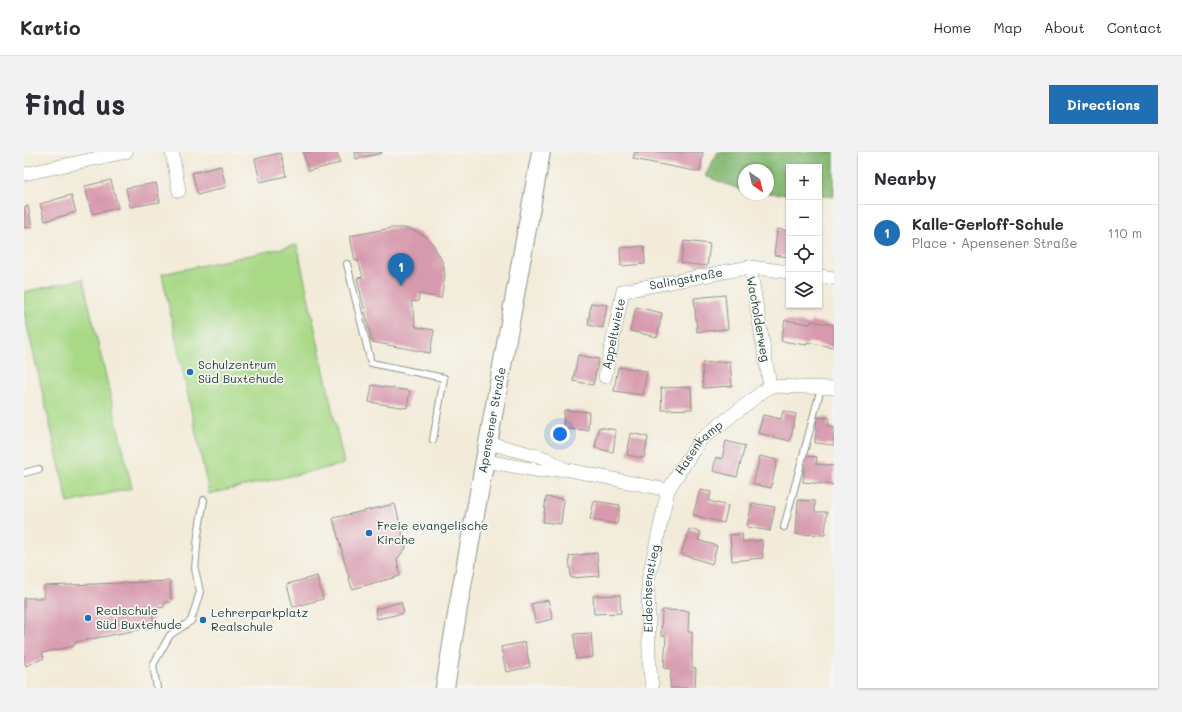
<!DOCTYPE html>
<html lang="en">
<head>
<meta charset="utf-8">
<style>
	body { margin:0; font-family:Mali,sans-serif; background:#f2f2f3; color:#2b2b33 }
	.controls { position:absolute; right:12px; top:12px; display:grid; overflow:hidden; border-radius:0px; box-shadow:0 1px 3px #0004 }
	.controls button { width:36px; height:36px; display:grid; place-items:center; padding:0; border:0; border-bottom:1px solid #e1e1e2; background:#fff; color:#2b2b33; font:20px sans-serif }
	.compass { position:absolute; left:714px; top:12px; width:36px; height:36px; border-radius:50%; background:#fff; box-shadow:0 1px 3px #0004; rotate:146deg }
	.you { position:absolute; left:536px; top:282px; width:14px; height:14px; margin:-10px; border:3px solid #fff; border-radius:50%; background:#1a73e8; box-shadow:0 0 0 6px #1a73e833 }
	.badge { display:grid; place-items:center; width:26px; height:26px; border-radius:50%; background:#1f6fb2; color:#fff; font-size:13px; font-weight:700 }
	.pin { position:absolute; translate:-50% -33px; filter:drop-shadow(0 1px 2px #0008) }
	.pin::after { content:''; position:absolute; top:21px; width:14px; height:12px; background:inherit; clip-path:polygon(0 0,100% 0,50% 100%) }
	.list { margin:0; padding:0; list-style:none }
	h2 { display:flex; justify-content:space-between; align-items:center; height:52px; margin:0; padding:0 16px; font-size:17px }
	h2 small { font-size:13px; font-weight:400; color:#7c7c81 }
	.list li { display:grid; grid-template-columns:26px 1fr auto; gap:12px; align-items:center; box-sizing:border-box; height:56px; padding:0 16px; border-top:1px solid #e1e1e2 }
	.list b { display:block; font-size:15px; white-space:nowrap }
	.list p { margin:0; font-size:13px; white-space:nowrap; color:#7c7c81 }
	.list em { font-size:13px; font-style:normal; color:#7c7c81 }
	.icon { flex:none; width:22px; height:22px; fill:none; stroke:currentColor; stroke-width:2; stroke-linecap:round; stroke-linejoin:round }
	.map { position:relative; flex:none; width:810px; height:536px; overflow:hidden; border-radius:0px }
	header { display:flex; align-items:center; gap:24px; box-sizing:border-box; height:56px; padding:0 20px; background:#fff; border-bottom:1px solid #e1e1e2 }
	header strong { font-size:19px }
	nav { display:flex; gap:22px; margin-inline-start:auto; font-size:14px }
	.intro { display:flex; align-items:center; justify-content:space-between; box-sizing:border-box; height:96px; padding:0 24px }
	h1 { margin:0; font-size:28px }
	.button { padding:10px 18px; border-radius:0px; background:#1f6fb2; color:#fff; font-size:14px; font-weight:700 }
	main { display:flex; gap:24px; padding:0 24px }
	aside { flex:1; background:#fff; border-radius:0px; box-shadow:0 1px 3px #0004 }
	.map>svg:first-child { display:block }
	.green { fill:#a9d987; stroke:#648b5e }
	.forest { fill:#86b974; stroke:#527b54 }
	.building { fill:#d799ad }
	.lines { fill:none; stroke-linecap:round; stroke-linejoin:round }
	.service-casing { stroke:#899486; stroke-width:8 }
	.minor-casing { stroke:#899486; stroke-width:14 }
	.secondary-casing { stroke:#899486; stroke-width:20 }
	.service { stroke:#fff; stroke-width:6 }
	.minor { stroke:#fff; stroke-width:13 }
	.secondary { stroke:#fff; stroke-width:18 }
	.poi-dot { fill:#1f6fb2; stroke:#f6f6f2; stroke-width:1.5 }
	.labels { text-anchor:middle; stroke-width:3.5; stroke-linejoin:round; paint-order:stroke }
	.street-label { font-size:12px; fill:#1f3d34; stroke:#f6f6f2 }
	.poi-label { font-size:12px; fill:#1f3d34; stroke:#f6f6f2; text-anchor:start }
</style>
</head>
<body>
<header>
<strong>Kartio</strong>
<nav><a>Home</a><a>Map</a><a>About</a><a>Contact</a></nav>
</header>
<div class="intro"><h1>Find us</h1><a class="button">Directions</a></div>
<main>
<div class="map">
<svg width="810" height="536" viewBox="0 0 810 536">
	<rect width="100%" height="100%" fill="#f6f6f2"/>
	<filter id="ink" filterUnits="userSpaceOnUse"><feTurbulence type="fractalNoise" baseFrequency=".025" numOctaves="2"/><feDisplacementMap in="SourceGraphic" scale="8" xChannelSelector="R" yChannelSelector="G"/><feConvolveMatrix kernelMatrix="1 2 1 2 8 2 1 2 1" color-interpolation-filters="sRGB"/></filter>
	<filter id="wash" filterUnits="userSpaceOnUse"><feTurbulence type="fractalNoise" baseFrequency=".012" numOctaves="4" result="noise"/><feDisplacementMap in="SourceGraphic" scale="16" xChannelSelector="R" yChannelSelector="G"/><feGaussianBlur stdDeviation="0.9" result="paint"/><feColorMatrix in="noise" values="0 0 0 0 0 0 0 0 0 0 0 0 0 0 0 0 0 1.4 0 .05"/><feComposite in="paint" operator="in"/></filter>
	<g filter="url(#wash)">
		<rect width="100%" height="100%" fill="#f3ebd9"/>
		<g class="green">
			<polygon points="273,93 320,312 185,342 138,122"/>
			<polygon points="59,127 108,336 44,351 0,160 0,140"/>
		</g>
		<polygon class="forest" points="694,0 810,0 810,45 795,44 795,15 765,15 765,43 744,41 744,18 720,18 720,39 681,24"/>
		<g id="blocks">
			<g class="building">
				<polygon points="279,0 313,0 316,11 284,19"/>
				<polygon points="331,0 358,0 358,1 332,7"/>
				<polygon points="611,0 679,0 676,20 609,7"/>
				<polygon points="256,1 262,24 236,30 231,7"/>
				<polygon points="197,14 202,35 174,43 168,21"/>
				<polygon points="87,28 94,56 68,62 61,34"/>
				<polygon points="132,31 136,50 106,55 102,36"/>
				<polygon points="47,43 52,60 21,69 16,52"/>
				<polygon points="4,54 8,75 0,76 0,55"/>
				<polygon points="367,76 380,76 391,79 401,84 409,92 419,111 421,124 417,146 395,142 394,150 387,149 392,175 410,178 406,201 348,190 333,126 339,125 334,108 331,109 326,84"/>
				<polygon points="753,77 765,79 765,105 750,103"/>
				<polygon points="660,89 686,92 683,114 657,111"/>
				<polygon points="620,94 621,112 597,114 596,96"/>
				<polygon points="701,143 704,177 673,180 670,146"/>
				<polygon points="567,151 583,153 579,176 564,173"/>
				<polygon points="612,155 638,161 633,185 606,179"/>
				<polygon points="761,168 786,172 787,169 810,173 810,192 808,195 783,190 783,193 757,189"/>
				<polygon points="554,203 575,207 569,233 549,229"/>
				<polygon points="706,209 708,234 679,236 678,211"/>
				<polygon points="594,215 623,219 619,243 590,239"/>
				<polygon points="348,233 386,239 383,256 345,250"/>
				<polygon points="667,235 668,257 638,258 637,236"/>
				<polygon points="540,258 565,260 564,278 539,277"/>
				<polygon points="759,259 772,262 766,289 734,281 739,263 757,267"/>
				<polygon points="793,265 805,266 804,274 810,275 810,293 791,291"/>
				<polygon points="575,275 592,278 589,300 571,296"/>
				<polygon points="607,281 624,285 620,306 603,303"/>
				<polygon points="702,289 721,294 713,325 689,319 692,305 698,307"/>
				<polygon points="736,304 753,308 747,336 729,332"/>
				<polygon points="781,304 793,305 792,312 810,314 810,333 779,330"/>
				<polygon points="676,338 687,340 685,349 704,354 700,371 669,363"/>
				<polygon points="522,345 540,347 537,372 519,370"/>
				<polygon points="774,348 791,349 791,360 803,360 801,383 772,382"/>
				<polygon points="570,349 596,353 593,372 566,368"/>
				<polygon points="728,351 751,355 746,379 723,375"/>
				<polygon points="371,352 382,396 373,407 376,424 328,437 309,366"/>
				<polygon points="665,377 677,380 674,388 693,394 688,412 657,402"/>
				<polygon points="718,382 719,390 738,388 739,406 708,409 706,383"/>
				<polygon points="573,401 575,424 547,426 545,404"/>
				<polygon points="293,424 299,447 269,455 263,432"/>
				<polygon points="146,429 147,450 141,450 140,455 129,457 129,475 52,490 50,494 18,501 20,506 2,514 0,509 0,446 20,446 20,434"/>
				<polygon points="596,443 597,461 570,462 569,444"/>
				<polygon points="524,448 529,467 512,471 507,452"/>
				<polygon points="377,450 380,461 353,467 351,457"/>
				<polygon points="638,458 665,459 664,480 668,480 668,516 672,516 671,536 646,536 647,517 640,516 642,484 637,484"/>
				<polygon points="567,481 569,505 552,507 550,482"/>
				<polygon points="501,490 506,515 482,520 477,495"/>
			</g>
		</g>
	</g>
	<g filter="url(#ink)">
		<use href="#blocks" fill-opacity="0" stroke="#899486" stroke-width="1"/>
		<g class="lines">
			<g class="service-casing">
				<g id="service">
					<polyline points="323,112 347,211 420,226 409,288"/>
					<polyline points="0,321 15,317"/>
					<polyline points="760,375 797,236"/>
					<polyline points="133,536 129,513 146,483 167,469 176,440 171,417 174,383 180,348"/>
				</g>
			</g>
			<g class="minor-casing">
				<g id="minor">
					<polyline points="148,0 155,39"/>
					<polyline points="0,22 102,0"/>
					<polyline points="795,124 810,126"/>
					<path id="s1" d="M 581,225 L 599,139 L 726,115"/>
					<polyline points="746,234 726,115 765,120"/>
					<polyline points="465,291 521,306 540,317"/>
					<path id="s2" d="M 462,309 L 517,319 L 540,317 L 644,338 L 676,288 L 746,234 L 810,236"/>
					<path id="s3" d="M 628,536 L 625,507 L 624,429 L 644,338"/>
				</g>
			</g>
			<g class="secondary-casing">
				<g id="secondary">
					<path id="s4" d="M 421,536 L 434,456 L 517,0"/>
				</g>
			</g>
			<use href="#service" class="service"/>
			<use href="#minor" class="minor"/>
			<use href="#secondary" class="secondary"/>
		</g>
	</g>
	<g class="poi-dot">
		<circle cx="166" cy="220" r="4"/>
		<circle cx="345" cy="381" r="4"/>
		<circle cx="64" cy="466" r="4"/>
		<circle cx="179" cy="468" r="4"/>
	</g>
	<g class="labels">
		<g class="street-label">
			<text dy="4" stroke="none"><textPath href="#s1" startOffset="152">Salingstraße</textPath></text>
			<text transform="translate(734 167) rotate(80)" y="4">Wacholderweg</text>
			<text dy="4" stroke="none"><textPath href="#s1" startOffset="44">Appeltwiete</textPath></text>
			<text dy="4" stroke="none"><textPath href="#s4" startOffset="272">Apensener Straße</textPath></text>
			<text dy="4" stroke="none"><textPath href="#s2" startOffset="238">Hasenkamp</textPath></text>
			<text dy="4" stroke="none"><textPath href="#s3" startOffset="100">Eidechsenstieg</textPath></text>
		</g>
		<g class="poi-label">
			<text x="174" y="217">Schulzentrum<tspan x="174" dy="14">Süd Buxtehude</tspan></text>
			<text x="353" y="378">Freie evangelische<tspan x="353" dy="14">Kirche</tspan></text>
			<text x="72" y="463">Realschule<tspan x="72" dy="14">Süd Buxtehude</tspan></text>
			<text x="187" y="465">Lehrerparkplatz<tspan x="187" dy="14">Realschule</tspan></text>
		</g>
	</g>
</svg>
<div class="controls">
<button>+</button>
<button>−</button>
<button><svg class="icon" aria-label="locate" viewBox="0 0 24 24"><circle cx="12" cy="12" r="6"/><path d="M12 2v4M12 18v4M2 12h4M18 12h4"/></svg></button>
<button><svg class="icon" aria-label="layers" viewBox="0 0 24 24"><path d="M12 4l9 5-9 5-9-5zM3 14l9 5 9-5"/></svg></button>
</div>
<svg class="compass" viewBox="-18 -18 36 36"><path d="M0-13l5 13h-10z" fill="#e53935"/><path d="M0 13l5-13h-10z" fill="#7c7c81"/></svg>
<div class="you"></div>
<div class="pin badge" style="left:377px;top:134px">1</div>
</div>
<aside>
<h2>Nearby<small></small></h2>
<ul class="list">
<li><span class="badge">1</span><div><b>Kalle-Gerloff-Schule</b><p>Place · Apensener Straße</p></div><em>110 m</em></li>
</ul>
</aside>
</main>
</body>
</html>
